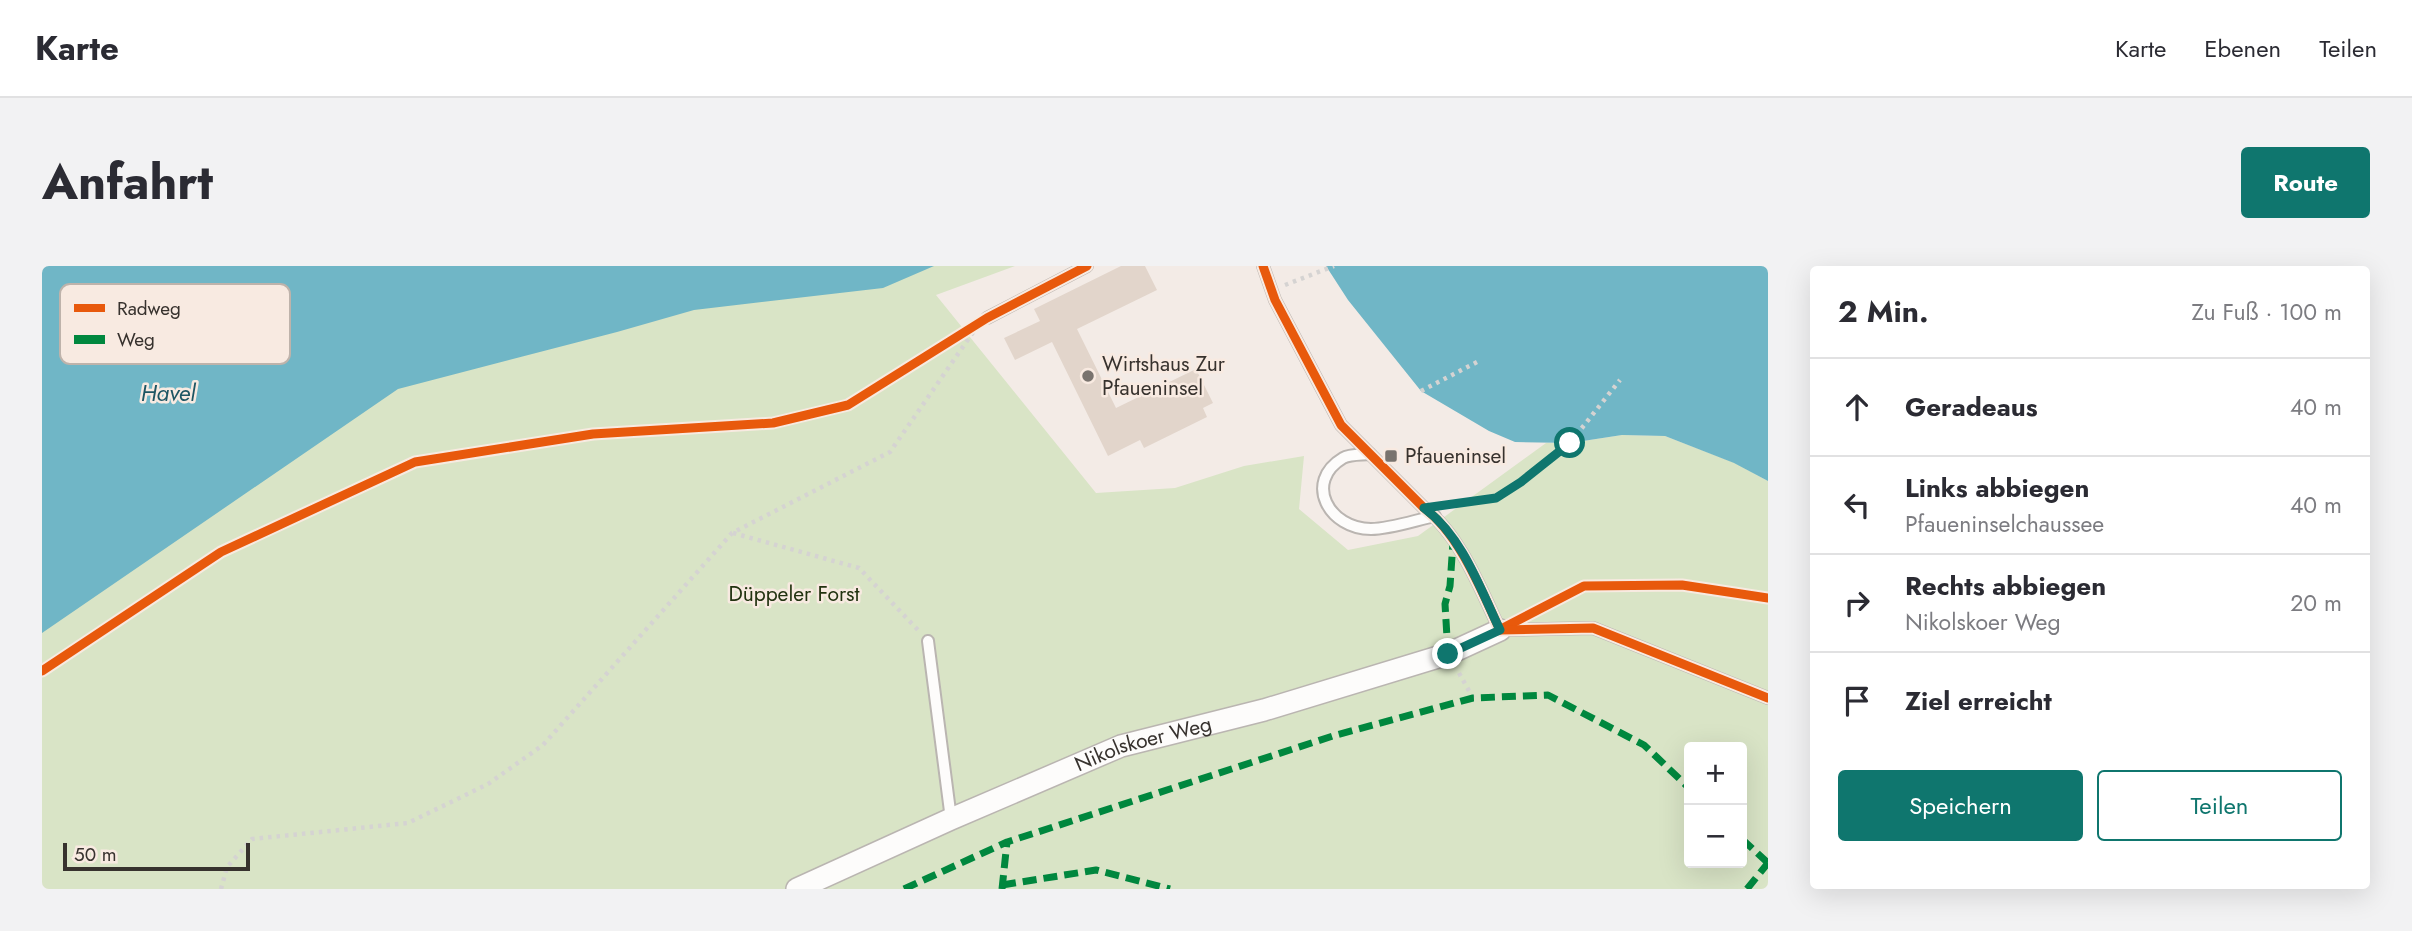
<!DOCTYPE html>
<html lang="de">
<head>
<meta charset="utf-8">
<style>
	body { margin:0; font-family:Jost,sans-serif; background:#f2f2f3; color:#2b2b33 }
	.controls { position:absolute; right:21px; bottom:21px; display:grid; overflow:hidden; border-radius:7px; box-shadow:0 7px 28px #0002 }
	.controls button { width:63px; height:63px; display:grid; place-items:center; padding:0; border:0; border-bottom:2px solid #e1e1e2; background:#fff; color:#2b2b33; font:35px sans-serif }
	.scale { position:absolute; left:21px; bottom:18px; width:187px; box-sizing:border-box; padding-left:7px; border:4px solid #37322e; border-top:0; font-size:19px; line-height:24px; white-space:nowrap; color:#37322e; -webkit-text-stroke:5px #f8eae1; paint-order:stroke }
	.stop { position:absolute; width:21px; height:21px; margin:-16px; border:5px solid #0f766e; border-radius:50%; background:#fff }
	.stop.end { background:#0f766e; border-color:#fff; box-shadow:0 2px 7px #0008 }
	.list { margin:0; padding:0; list-style:none }
	h2 { display:flex; justify-content:space-between; align-items:center; height:91px; margin:0; padding:0 28px; font-size:30px }
	h2 small { font-size:23px; font-weight:400; color:#7c7c81 }
	.list li { display:grid; grid-template-columns:46px 1fr auto; gap:21px; align-items:center; box-sizing:border-box; height:98px; padding:0 28px; border-top:2px solid #e1e1e2 }
	.list b { display:block; font-size:26px; white-space:nowrap }
	.list p { margin:0; font-size:23px; white-space:nowrap; color:#7c7c81 }
	.list em { font-size:23px; font-style:normal; color:#7c7c81 }
	.actions { display:flex; gap:14px; padding:21px 28px }
	.actions a { flex:1; padding:16px 0; border:2px solid #0f766e; border-radius:7px; text-align:center; font-size:24px; color:#0f766e }
	.actions .main { background:#0f766e; color:#fff }
	.icon { flex:none; width:38px; height:38px; fill:none; stroke:currentColor; stroke-width:2; stroke-linecap:round; stroke-linejoin:round }
	.map { position:relative; flex:none; width:1726px; height:623px; overflow:hidden; border-radius:7px }
	header { display:flex; align-items:center; gap:42px; box-sizing:border-box; height:98px; padding:0 35px; background:#fff; border-bottom:2px solid #e1e1e2 }
	header strong { font-size:33px }
	nav { display:flex; gap:38px; margin-inline-start:auto; font-size:24px }
	.intro { display:flex; align-items:center; justify-content:space-between; box-sizing:border-box; height:168px; padding:0 42px }
	h1 { margin:0; font-size:49px }
	.button { padding:18px 32px; border-radius:7px; background:#0f766e; color:#fff; font-size:24px; font-weight:700 }
	main { display:flex; gap:42px; padding:0 42px }
	aside { flex:1; background:#fff; border-radius:7px; box-shadow:0 7px 28px #0002 }
	.map>svg:first-child { display:block }
	.green { fill:#d9e4c6; fill-rule:evenodd }
	.water { fill:#70b6c6 }
	.building { fill:#e2d5cb }
	.lines { fill:none; stroke-linecap:round; stroke-linejoin:round }
	.service-casing { stroke:#bab5b1; stroke-width:14 }
	.minor-casing { stroke:#bab5b1; stroke-width:24 }
	.path { stroke:#d5d3d2; stroke-width:4.5; stroke-dasharray:3.5 5; stroke-linecap:butt }
	.service { stroke:#fdfcfb; stroke-width:10 }
	.minor { stroke:#fdfcfb; stroke-width:21 }
	.quiet { stroke:#00873e; stroke-width:7; stroke-dasharray:14 7; stroke-linecap:butt }
	.cycleway-casing { stroke:#f8eae1; stroke-width:13 }
	.cycleway { stroke:#e8590c; stroke-width:9 }
	.route { stroke:#0f766e; stroke-width:9 }
	.poi-dot { fill:#79736e; stroke:#f8eae1; stroke-width:2.5 }
	.labels { text-anchor:middle; stroke-width:5; stroke-linejoin:round; paint-order:stroke }
	.poi-label { font-size:21px; fill:#37322e; stroke:#f8eae1; text-anchor:start }
	.park-label { font-size:21px; fill:#223310; stroke:#f8eae1 }
	.street-label { font-size:21px; fill:#37322e; stroke:#f8eae1 }
	.water-label { font-size:23px; font-style:italic; fill:#1d5563; stroke:#f8eae1 }
	.key { fill:#f8eae1; stroke:#beb3ab; stroke-width:2 }
	.key-label { font-size:19px; fill:#37322e }
</style>
</head>
<body>
<header>
<strong>Karte</strong>
<nav><a>Karte</a><a>Ebenen</a><a>Teilen</a></nav>
</header>
<div class="intro"><h1>Anfahrt</h1><a class="button">Route</a></div>
<main>
<div class="map">
<svg width="1726" height="623" viewBox="0 0 1726 623">
	<rect width="100%" height="100%" fill="#f3ebe6"/>
	<path class="green" d="M 384,0 L 973,0 L 894,29 L 1054,227 L 1133,222 L 1202,200 L 1262,190 L 1257,243 L 1306,284 L 1376,270 L 1504,177 L 1528,177 L 1580,169 L 1623,170 L 1693,197 L 1726,215 L 1726,623 L 0,623 L 0,209 ZM 1647,481 L 1700,481 L 1700,597 L 1647,597 Z"/>
	<g class="water">
		<polygon points="0,0 892,0 841,22 652,44 575,66 356,123 0,367"/>
		<polygon points="1284,0 1726,0 1726,215 1692,197 1623,170 1580,169 1528,177 1473,176 1447,165 1379,125 1306,34"/>
	</g>
	<polygon class="building" points="1079,0 1103,0 1115,24 1035,63 1074,142 1154,103 1171,137 1161,142 1165,151 1102,182 1098,174 1066,190 1010,76 973,94 962,72 998,55 992,43"/>
	<g class="lines">
		<g class="service-casing">
			<g id="service">
				<path d="M 1221,0 L 1233,34 L 1299,159 L 1382,242 C 1418,269 1439,324 1458,364 L 1551,362 L 1726,432"/>
				<polyline points="945,52 1045,0"/>
				<path d="M 1328,188 C 1320,189 1308,188 1301,192 C 1261,216 1287,263 1329,263 C 1348,263 1374,254 1393,250"/>
				<polyline points="886,375 909,553"/>
			</g>
		</g>
		<g class="minor-casing">
			<g id="minor">
				<path id="s1" d="M 755,623 L 909,553 L 1079,480 L 1222,444 L 1406,388 L 1458,364"/>
			</g>
		</g>
		<g class="path">
			<polyline points="1243,19 1292,0"/>
			<polyline points="1379,125 1437,95"/>
			<polyline points="1404,238 1454,232 1479,216 1528,177 1578,114"/>
			<polyline points="691,267 817,302 876,364"/>
			<polyline points="1417,407 1431,432"/>
			<polyline points="179,623 185,601 210,573 366,557 446,518 501,479 690,267 848,186 934,62"/>
		</g>
		<use href="#service" class="service"/>
		<use href="#minor" class="minor"/>
		<g class="quiet">
			<polyline points="1406,388 1403,338 1408,320 1411,276"/>
			<polyline points="1700,573 1726,597"/>
			<polyline points="960,619 1054,604 1128,623"/>
			<polyline points="862,623 965,576 1294,469 1431,432 1506,429 1602,479 1647,522"/>
			<polyline points="960,623 965,576"/>
			<polyline points="1705,623 1726,597"/>
		</g>
		<g class="cycleway-casing">
			<g id="cycleway">
				<path d="M 1221,0 L 1233,34 L 1299,159 L 1382,242 C 1418,269 1439,324 1458,364"/>
				<polyline points="1461,362 1542,320 1640,319 1726,332"/>
				<polyline points="1458,364 1551,362 1726,432"/>
				<polyline points="0,405 179,286 373,196 551,168 731,157 806,139 945,52 1045,0"/>
			</g>
		</g>
		<use href="#cycleway" class="cycleway"/>
	</g>
	<g class="lines">
		<path class="route" d="M 1406,388 L 1458,364 C 1438,322 1420,270 1382,242 L 1454,232 L 1479,216 L 1528,177"/>
	</g>
	<g class="poi-dot">
		<circle cx="1046" cy="110" r="7"/>
		<rect x="1342" y="183" width="14" height="14" rx="3.5"/>
	</g>
	<g class="labels">
		<g class="poi-label">
			<text x="1060" y="105">Wirtshaus Zur<tspan x="1060" dy="24">Pfaueninsel</tspan></text>
			<text x="1363" y="197">Pfaueninsel</text>
		</g>
		<g class="park-label">
			<text x="752" y="335">Düppeler Forst</text>
		</g>
		<g class="street-label">
			<text dy="7" stroke="none"><textPath href="#s1" startOffset="376">Nikolskoer Weg</textPath></text>
		</g>
		<g class="water-label">
			<text x="126" y="135">Havel</text>
		</g>
	</g>
	<rect x="18" y="18" width="230" height="80" rx="10" class="key"/>
	<rect x="32" y="38" width="31" height="8" fill="#e8590c"/>
	<rect x="32" y="69" width="31" height="9" fill="#00873e"/>
	<g class="key-label">
		<text x="75" y="49">Radweg</text>
		<text x="75" y="80">Weg</text>
	</g>
</svg>
<div class="controls">
<button>+</button>
<button>−</button>
</div>
<div class="scale">50 m</div>
<div class="stop" style="left:1528px;top:177px"></div>
<div class="stop end" style="left:1406px;top:388px"></div>
</div>
<aside>
<h2>2 Min.<small>Zu Fuß · 100 m</small></h2>
<ul class="list">
<li><svg class="icon" aria-label="ahead" viewBox="0 0 24 24"><path d="M12 20V5M6 11l6-6 6 6"/></svg><div><b>Geradeaus</b></div><em>40 m</em></li>
<li><svg class="icon" aria-label="left" viewBox="0 0 24 24"><path d="M17 20v-9H6M10 6l-5 5 5 5"/></svg><div><b>Links abbiegen</b><p>Pfaueninselchaussee</p></div><em>40 m</em></li>
<li><svg class="icon" aria-label="right" viewBox="0 0 24 24"><path d="M7 20v-9h11M14 6l5 5-5 5"/></svg><div><b>Rechts abbiegen</b><p>Nikolskoer Weg</p></div><em>20 m</em></li>
<li><svg class="icon" aria-label="arrive" viewBox="0 0 24 24"><path d="M6 21V4h12l-3 4 3 4H6"/></svg><div><b>Ziel erreicht</b></div></li>
</ul>
<div class="actions"><a class="main">Speichern</a><a>Teilen</a></div>
</aside>
</main>
</body>
</html>
